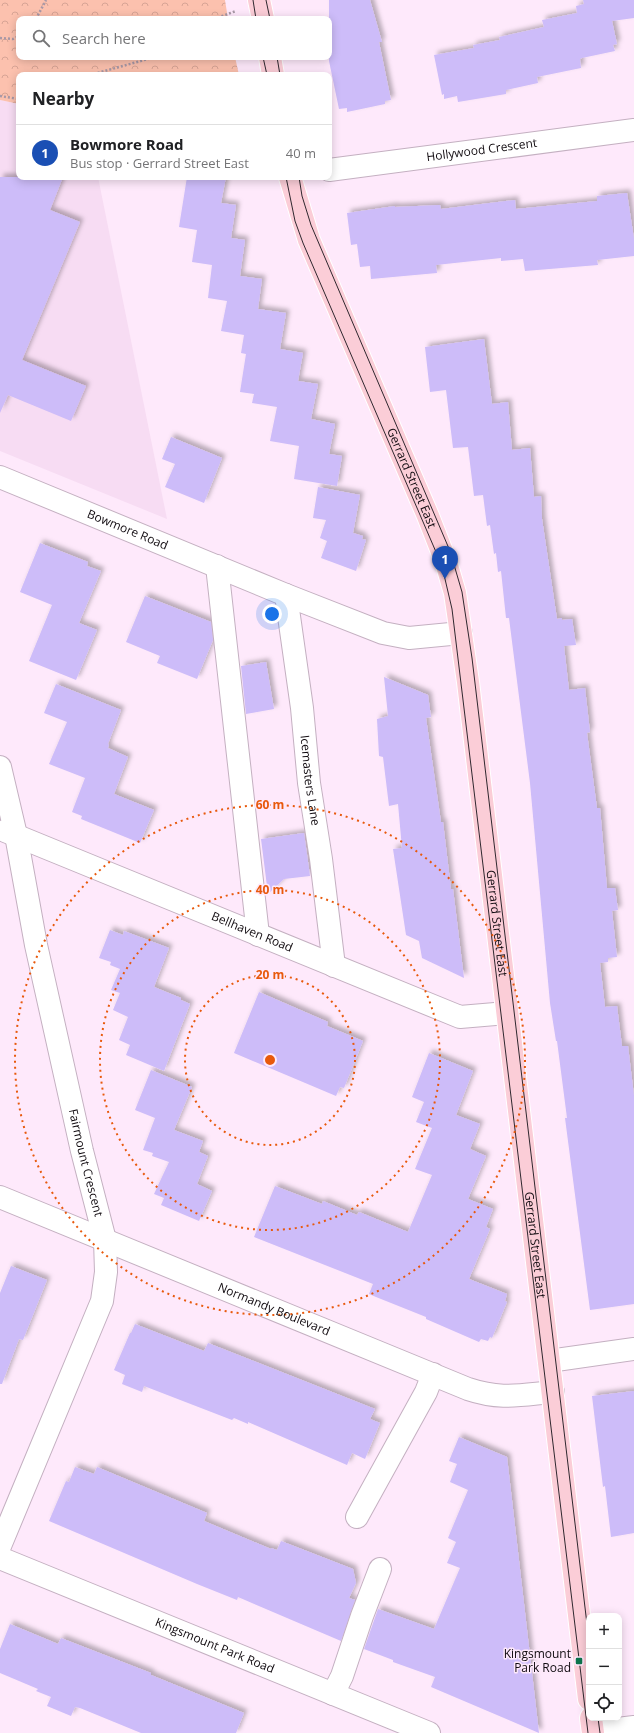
<!DOCTYPE html>
<html lang="en">
<head>
<meta charset="utf-8">
<style>
	body { margin:0; font-family:"Open Sans",sans-serif; background:#f6f6f6; color:#202124 }
	.controls { position:absolute; right:12px; bottom:12px; display:grid; overflow:hidden; border-radius:8px; box-shadow:0 2px 10px #0003 }
	.controls button { width:36px; height:36px; display:grid; place-items:center; padding:0; border:0; border-bottom:1px solid #e0e0e0; background:#fff; color:#202124; font:20px sans-serif }
	.you { position:absolute; left:272px; top:614px; width:14px; height:14px; margin:-10px; border:3px solid #fff; border-radius:50%; background:#1a73e8; box-shadow:0 0 0 6px #1a73e833 }
	.badge { display:grid; place-items:center; width:26px; height:26px; border-radius:50%; background:#0d754d; color:#fff; font-size:13px; font-weight:700 }
	.pin { position:absolute; translate:-50% -33px; filter:drop-shadow(0 1px 2px #0008) }
	.pin::after { content:''; position:absolute; top:21px; width:14px; height:12px; background:inherit; clip-path:polygon(0 0,100% 0,50% 100%) }
	.list { margin:0; padding:0; list-style:none }
	h2 { display:flex; justify-content:space-between; align-items:center; height:52px; margin:0; padding:0 16px; font-size:17px }
	h2 small { font-size:13px; font-weight:400; color:#757577 }
	.list li { display:grid; grid-template-columns:26px 1fr auto; gap:12px; align-items:center; box-sizing:border-box; height:56px; padding:0 16px; border-top:1px solid #e0e0e0 }
	.list b { display:block; font-size:15px; white-space:nowrap }
	.list p { margin:0; font-size:13px; white-space:nowrap; color:#757577 }
	.list em { font-size:13px; font-style:normal; color:#757577 }
	.icon { flex:none; width:22px; height:22px; fill:none; stroke:currentColor; stroke-width:2; stroke-linecap:round; stroke-linejoin:round }
	.map { position:relative; flex:none; width:634px; height:1733px; overflow:hidden }
	.search { position:absolute; background:#fff; box-shadow:0 2px 10px #0003; left:16px; top:16px; width:316px; height:44px; display:flex; align-items:center; gap:10px; box-sizing:border-box; padding:0 14px; border-radius:8px; color:#757577; font-size:15px }
	.panel { position:absolute; background:#fff; box-shadow:0 2px 10px #0003; left:16px; top:72px; width:316px; height:108px; border-radius:8px }
	.map>svg:first-child { display:block }
	.built { fill:#f7dcf3 }
	.park { fill:url(#park-crowns) }
	.building { fill:#cdbcf9; filter:url(#shadow) }
	.lines { fill:none; stroke-linecap:round; stroke-linejoin:round }
	.minor-casing { stroke:#c4b0c1; stroke-width:24 }
	.major-casing { stroke:#fff; stroke-width:24 }
	.path { stroke:#a898a6; stroke-width:2.5; stroke-dasharray:2 2; stroke-linecap:butt }
	.minor { stroke:#fff; stroke-width:22 }
	.major { stroke:#fbcdd7; stroke-width:22 }
	.tram { stroke:#30282f; stroke-width:1 }
	.ring { fill:none; stroke:#e8590c; stroke-width:2; stroke-dasharray:2 4 }
	.poi-dot { fill:#0d754d; stroke:#fee9fb; stroke-width:1.5 }
	.labels { text-anchor:middle; stroke-width:3; stroke-linejoin:round; paint-order:stroke }
	.street-label { font-size:12px; fill:#110b10; stroke:#fee9fb }
	.poi-label { font-size:12px; fill:#110b10; stroke:#fee9fb; text-anchor:end }
	.centre { fill:#e8590c; stroke:#fee9fb; stroke-width:2 }
	.ring-label { font-size:12px; text-anchor:middle; font-weight:bold; fill:#e8590c; stroke:#fee9fb; stroke-width:3; stroke-linejoin:round; paint-order:stroke }
</style>
</head>
<body>
<div class="map">
<svg width="634" height="1733" viewBox="0 0 634 1733">
	<defs>
		<pattern id="park-crowns" width="20" height="18" patternUnits="userSpaceOnUse"><rect width="20" height="18" fill="#fcc1ae"/><path d="M2 6a3 3 0 1 1 6 0M12 15a3 3 0 1 1 6 0" fill="none" stroke="#d7a495"/></pattern>
		<filter id="shadow"><feDropShadow dx="3.5" dy="-3.5" stdDeviation="2" flood-color="#0004"/></filter>
	</defs>
	<rect width="100%" height="100%" fill="#fee9fb"/>
	<polygon class="built" points="0,100 19,104 19,177 98,177 167,519 0,451"/>
	<polygon class="park" points="0,0 225,0 228,19 19,19 19,57 235,57 239,75 19,75 19,104 0,100"/>
	<g class="building">
		<polygon points="329,0 370,0 382,42 379,42 391,100 385,101 385,104 347,112 347,108 339,109 329,61"/>
		<polygon points="583,0 634,0 634,18 612,21 617,44 613,45 615,51 582,58 580,59 581,68 537,77 538,83 506,90 506,94 458,102 457,96 444,99 444,94 442,95 434,55 474,48 473,45 500,40 499,37 544,27 542,20 577,13 576,6 584,4"/>
		<polygon points="0,177 63,177 50,210 80,222 22,360 86,386 71,421 8,395 0,413"/>
		<polygon points="187,177 226,177 221,203 236,205 231,238 245,240 240,276 262,279 258,309 286,313 280,349 303,353 298,381 318,384 311,419 335,424 329,454 342,456 337,486 294,479 299,446 270,441 277,407 252,403 254,394 240,392 246,354 241,353 244,335 221,331 227,301 208,298 212,265 192,262 197,230 179,227"/>
		<polygon points="627,193 634,239 634,256 597,260 598,265 525,271 523,259 501,261 501,258 436,265 437,273 371,279 370,266 360,267 357,244 351,245 347,213 395,206 395,207 440,205 441,209 515,200 516,209 597,201 597,196"/>
		<polygon points="484,339 492,404 508,402 512,450 530,448 534,497 541,496 542,519 557,619 562,618 562,620 572,619 576,645 564,646 569,690 585,688 590,732 587,733 597,808 600,808 607,888 615,888 618,910 612,911 617,957 608,958 608,962 600,963 605,1007 617,1006 622,1046 628,1046 634,1096 634,1304 590,1310 565,1118 567,1118 557,1041 556,1041 550,1003 530,783 509,618 506,618 501,571 498,572 496,553 494,554 490,525 487,526 483,495 474,496 468,447 453,448 446,390 430,392 425,347"/>
		<polygon points="171,437 222,458 204,503 165,487 175,464 162,459"/>
		<polygon points="318,487 360,495 353,533 363,536 362,539 366,540 356,571 321,558 327,541 320,538 326,520 313,518"/>
		<polygon points="40,543 88,562 87,566 101,571 79,623 97,630 76,680 29,661 52,605 20,592"/>
		<polygon points="145,596 211,622 213,640 197,679 157,663 160,656 126,642"/>
		<polygon points="266,662 274,709 246,714 241,666"/>
		<polygon points="384,677 428,695 431,717 426,718 441,822 443,822 451,889 453,889 464,978 422,958 419,941 406,935 393,849 402,848 398,804 389,806 383,757 379,756 377,719 388,716"/>
		<polygon points="56,684 121,710 108,744 109,745 108,748 128,757 114,794 154,810 140,843 81,819 82,816 72,812 85,778 49,764 67,722 44,713"/>
		<polygon points="304,833 310,876 284,879 268,894 261,839"/>
		<polygon points="110,930 123,935 124,931 169,948 154,987 181,998 181,1000 190,1004 164,1071 126,1055 130,1045 119,1040 128,1017 113,1010 120,993 111,990 120,969 110,965 111,962 99,958"/>
		<polygon points="259,992 328,1022 327,1026 363,1041 344,1088 340,1087 336,1096 234,1053"/>
		<polygon points="429,1053 473,1071 456,1115 480,1124 470,1149 486,1156 468,1199 493,1209 486,1227 490,1229 469,1279 507,1294 505,1301 507,1302 492,1338 490,1337 488,1341 481,1339 479,1342 426,1319 426,1317 376,1297 369,1294 373,1284 254,1237 275,1186 322,1204 323,1201 357,1215 359,1212 408,1232 432,1175 415,1169 432,1128 416,1122 424,1102 412,1097"/>
		<polygon points="151,1070 192,1087 174,1130 203,1141 199,1152 208,1156 197,1184 212,1191 199,1221 161,1205 164,1198 154,1194 169,1162 152,1156 153,1153 143,1150 155,1118 135,1110"/>
		<polygon points="11,1266 47,1280 23,1340 19,1339 2,1384 0,1384 0,1293"/>
		<polygon points="135,1324 204,1351 208,1343 375,1409 370,1419 380,1423 365,1459 352,1453 347,1465 248,1422 248,1424 234,1418 232,1420 144,1386 142,1392 122,1384 125,1375 114,1370 130,1333 131,1333"/>
		<polygon points="634,1391 634,1533 611,1537 605,1486 603,1487 592,1396"/>
		<polygon points="459,1437 507,1457 539,1733 431,1687 435,1677 393,1662 393,1660 364,1649 378,1609 434,1629 460,1568 447,1563 456,1542 448,1538 468,1490 450,1482 457,1464 449,1461"/>
		<polygon points="75,1467 94,1474 97,1467 207,1513 204,1521 271,1549 271,1548 277,1550 281,1541 353,1569 356,1583 349,1598 355,1600 341,1641 238,1597 237,1600 197,1584 49,1521 66,1481 69,1482"/>
		<polygon points="10,1624 58,1644 61,1638 151,1673 151,1675 244,1713 236,1733 141,1733 80,1708 75,1707 71,1716 47,1706 51,1697 36,1691 38,1689 0,1673 0,1649"/>
	</g>
	<g class="lines">
		<g class="minor-casing">
			<g id="minor">
				<path id="s1" d="M 329,170 L 634,130"/>
				<path id="s2" d="M 0,477 L 286,595 L 383,633 L 409,638 L 461,633"/>
				<polyline points="217,566 258,935"/>
				<path id="s3" d="M 286,595 L 302,708 L 309,783 L 321,859 L 334,966"/>
				<path id="s4" d="M 0,767 L 16,835 L 36,945 L 82,1151 L 105,1240 L 106,1272 L 102,1301 L 0,1546"/>
				<path id="s5" d="M 5,831 L 460,1017 L 507,1013"/>
				<path id="s6" d="M 0,1197 L 468,1389 C 501,1400 519,1395 553,1392"/>
				<polyline points="549,1361 634,1349"/>
				<polyline points="357,1517 426,1392 433,1374"/>
				<path id="s7" d="M 0,1558 L 429,1733"/>
				<polyline points="333,1694 342,1676 362,1616 380,1569"/>
				<polyline points="593,1732 634,1727"/>
			</g>
		</g>
		<g class="major-casing">
			<g id="major">
				<polyline points="259,0 263,19"/>
				<polyline points="270,57 273,75"/>
				<path id="s8" d="M 290,177 L 309,240 L 428,516 L 446,562 L 455,593 L 468,682 L 589,1699"/>
				<polyline points="591,1718 593,1733"/>
			</g>
		</g>
		<g class="path">
			<polyline points="36,19 46,0"/>
			<polyline points="214,19 236,11"/>
			<polyline points="0,38 13,39 19,36"/>
			<polyline points="90,75 148,59 151,57"/>
			<polyline points="0,96 19,99"/>
		</g>
		<use href="#minor" class="minor"/>
		<use href="#major" class="major"/>
		<g class="tram">
			<polyline points="253,0 256,19"/>
			<polyline points="266,0 270,19"/>
			<polyline points="263,57 267,75"/>
			<polyline points="277,57 280,75"/>
			<polyline points="286,177 295,221 303,243 436,552 445,579 452,609 588,1733"/>
			<polyline points="299,177 302,196 311,225 450,551 462,592 472,658 589,1641"/>
			<polyline points="598,1718 600,1733"/>
		</g>
	</g>
	<g class="ring">
		<circle cx="270" cy="1060" r="85"/>
		<circle cx="270" cy="1060" r="170"/>
		<circle cx="270" cy="1060" r="255"/>
	</g>
	<rect class="poi-dot" x="575" y="1657" width="8" height="8" rx="2"/>
	<g class="labels">
		<g class="street-label">
			<text dy="4" stroke="none"><textPath href="#s1" startOffset="154">Hollywood Crescent</textPath></text>
			<text dy="4" stroke="none"><textPath href="#s8" startOffset="325">Gerrard Street East</textPath></text>
			<text dy="4" stroke="none"><textPath href="#s2" startOffset="138">Bowmore Road</textPath></text>
			<text dy="4" stroke="none"><textPath href="#s3" startOffset="187">Icemasters Lane</textPath></text>
			<text dy="4" stroke="none"><textPath href="#s8" startOffset="781">Gerrard Street East</textPath></text>
			<text dy="4" stroke="none"><textPath href="#s5" startOffset="267">Bellhaven Road</textPath></text>
			<text dy="4" stroke="none"><textPath href="#s4" startOffset="405">Fairmount Crescent</textPath></text>
			<text dy="4" stroke="none"><textPath href="#s8" startOffset="1105">Gerrard Street East</textPath></text>
			<text dy="4" stroke="none"><textPath href="#s6" startOffset="296">Normandy Boulevard</textPath></text>
			<text dy="4" stroke="none"><textPath href="#s7" startOffset="232">Kingsmount Park Road</textPath></text>
		</g>
		<g class="poi-label">
			<text x="571" y="1658">Kingsmount<tspan x="571" dy="14">Park Road</tspan></text>
		</g>
	</g>
	<circle cx="270" cy="1060" r="6" class="centre"/>
	<g class="ring-label">
		<text x="270" y="809">60 m</text>
		<text x="270" y="894">40 m</text>
		<text x="270" y="979">20 m</text>
	</g>
</svg>
<div class="controls">
<button>+</button>
<button>−</button>
<button><svg class="icon" aria-label="locate" viewBox="0 0 24 24"><circle cx="12" cy="12" r="6"/><path d="M12 2v4M12 18v4M2 12h4M18 12h4"/></svg></button>
</div>
<div class="you"></div>
<div class="pin badge" style="left:445px;top:579px;background:#1a4fb4">1</div>
<div class="search"><svg class="icon" aria-label="search" viewBox="0 0 24 24"><circle cx="10" cy="10" r="6"/><path d="M15 15l6 6"/></svg>Search here</div>
<section class="panel">
<h2>Nearby<small></small></h2>
<ul class="list">
<li><span class="badge" style="background:#1a4fb4">1</span><div><b>Bowmore Road</b><p>Bus stop · Gerrard Street East</p></div><em>40 m</em></li>
</ul>
</section>
</div>
</body>
</html>
